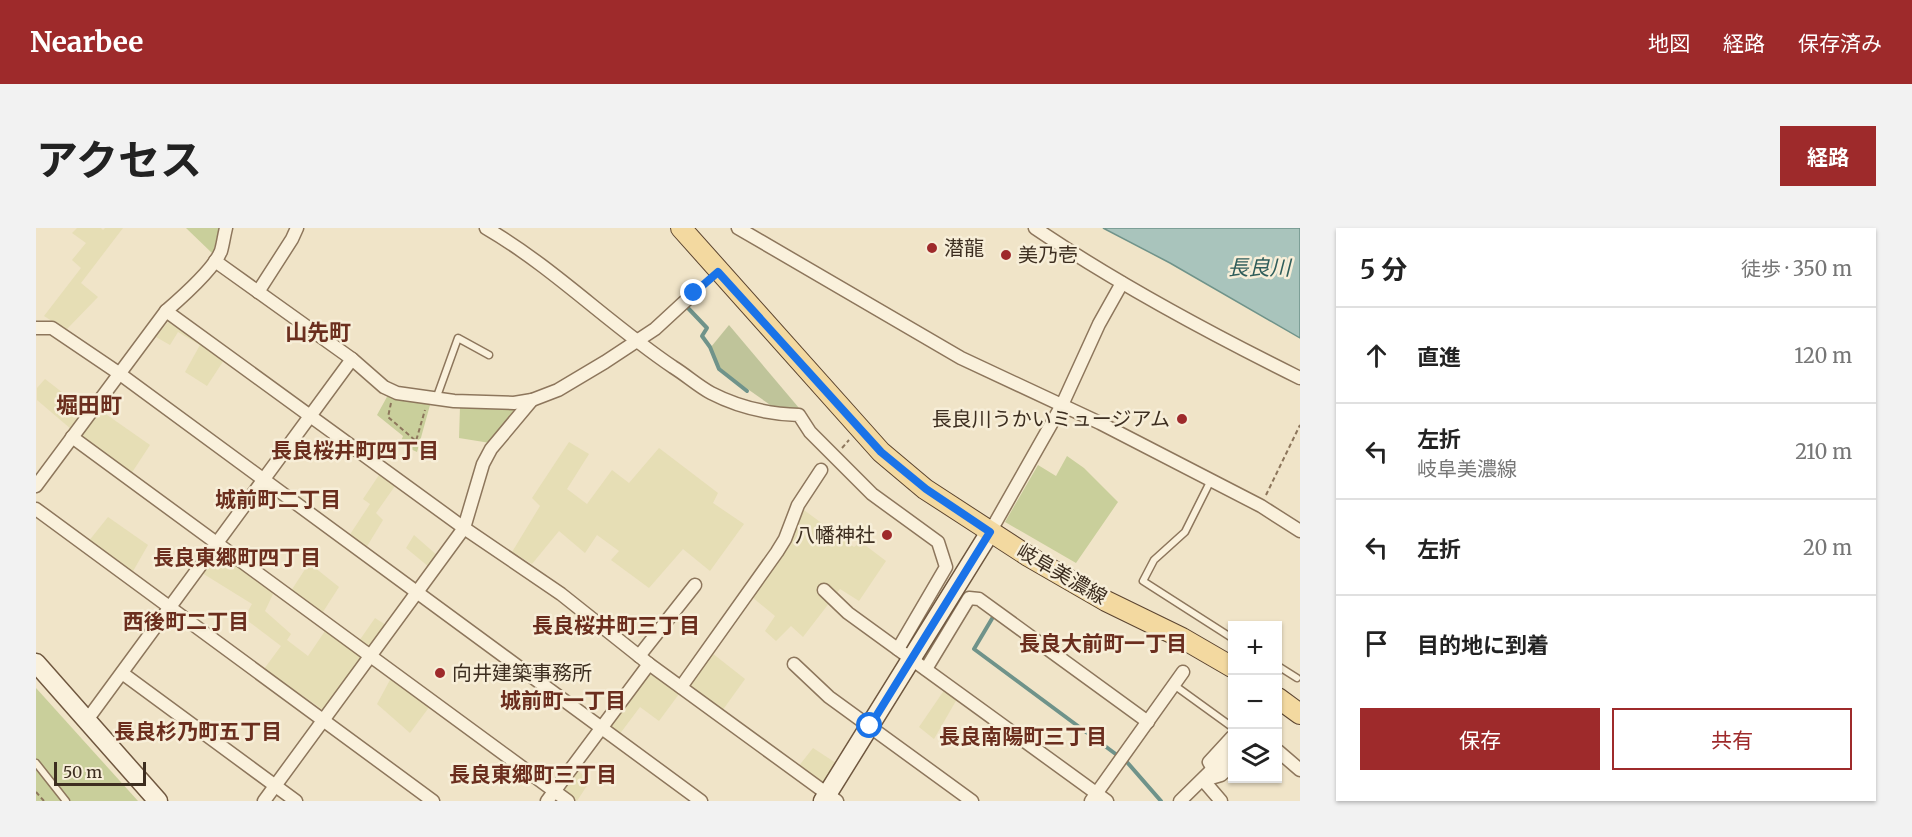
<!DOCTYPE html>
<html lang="ja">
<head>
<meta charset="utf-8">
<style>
	body { margin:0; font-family:Merriweather,"Noto Sans JP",serif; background:#f2f2f2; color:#222 }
	.controls { position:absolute; right:18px; bottom:18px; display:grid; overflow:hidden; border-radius:0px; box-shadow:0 2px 4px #0004 }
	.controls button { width:54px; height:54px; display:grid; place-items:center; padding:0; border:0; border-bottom:2px solid #e0e0e0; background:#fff; color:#222; font:30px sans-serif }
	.scale { position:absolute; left:18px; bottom:15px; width:92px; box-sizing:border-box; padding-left:6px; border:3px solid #3d2e20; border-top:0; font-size:16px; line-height:21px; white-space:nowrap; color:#3d2e20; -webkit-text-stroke:4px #f7eed8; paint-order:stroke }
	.stop { position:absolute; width:18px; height:18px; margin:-14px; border:4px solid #1a73e8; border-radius:50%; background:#fff }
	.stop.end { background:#1a73e8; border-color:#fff; box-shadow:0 2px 6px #0008 }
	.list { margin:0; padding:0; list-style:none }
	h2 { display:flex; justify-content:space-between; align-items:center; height:78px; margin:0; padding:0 24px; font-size:26px }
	h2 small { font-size:20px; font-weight:400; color:#767676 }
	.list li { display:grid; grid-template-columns:39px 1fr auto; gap:18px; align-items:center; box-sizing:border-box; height:96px; padding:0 24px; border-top:2px solid #e0e0e0 }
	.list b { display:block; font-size:22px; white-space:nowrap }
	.list p { margin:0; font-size:20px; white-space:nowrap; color:#767676 }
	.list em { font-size:20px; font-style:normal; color:#767676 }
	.actions { display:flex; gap:12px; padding:18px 24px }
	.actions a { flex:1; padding:14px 0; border:2px solid #9e2a2b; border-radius:0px; text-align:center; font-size:21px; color:#9e2a2b }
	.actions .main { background:#9e2a2b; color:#fff }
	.icon { flex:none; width:33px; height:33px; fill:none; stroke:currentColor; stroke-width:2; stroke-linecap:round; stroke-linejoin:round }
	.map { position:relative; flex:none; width:1264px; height:573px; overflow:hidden; border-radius:0px }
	header { display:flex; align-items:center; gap:36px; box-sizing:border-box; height:84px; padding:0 30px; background:#9e2a2b; color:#fff }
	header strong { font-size:28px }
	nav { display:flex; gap:33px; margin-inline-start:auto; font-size:21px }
	.intro { display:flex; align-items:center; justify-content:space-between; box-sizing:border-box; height:144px; padding:0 36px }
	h1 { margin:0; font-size:42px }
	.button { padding:15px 27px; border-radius:0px; background:#9e2a2b; color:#fff; font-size:21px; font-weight:700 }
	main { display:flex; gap:36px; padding:0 36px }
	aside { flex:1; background:#fff; border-radius:0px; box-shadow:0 2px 4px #0004 }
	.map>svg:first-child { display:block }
	.farmland { fill:#e6deb5 }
	.green { fill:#c9cf9b }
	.cemetery { fill:#bfc49a }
	.water { fill:#a9c4bc; stroke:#6f938a; stroke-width:1.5 }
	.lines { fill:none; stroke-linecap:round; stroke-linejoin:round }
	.stream { stroke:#6f938a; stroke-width:4 }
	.lane-casing { stroke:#8d765c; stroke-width:9 }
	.street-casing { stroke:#8d765c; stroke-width:15 }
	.secondary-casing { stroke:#6f573f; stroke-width:21 }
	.primary-casing { stroke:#5b4430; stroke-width:22 }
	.path { stroke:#8d765c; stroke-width:2; stroke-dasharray:4.5 3; stroke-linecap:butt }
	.lane { stroke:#faf1dc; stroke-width:6 }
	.street { stroke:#faf1dc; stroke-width:12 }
	.secondary { stroke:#faf1dc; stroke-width:18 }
	.primary { stroke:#f3d9a0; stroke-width:20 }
	.route { stroke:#1a73e8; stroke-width:8 }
	.poi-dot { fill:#9e2a2b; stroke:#f7eed8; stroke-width:2 }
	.labels { text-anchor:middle; stroke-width:5; stroke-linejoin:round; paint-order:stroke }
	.poi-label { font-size:20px; fill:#3d2e20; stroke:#f7eed8; text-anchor:start }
	.street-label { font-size:20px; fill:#3d2e20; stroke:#f7eed8 }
	.water-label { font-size:21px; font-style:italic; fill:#2f5d5a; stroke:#f7eed8 }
	.neighbourhood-label { font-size:21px; font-weight:bold; fill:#6b2e1e; stroke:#f7eed8 }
	.quarter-label { font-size:22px; font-weight:bold; fill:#6b2e1e; stroke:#f7eed8 }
</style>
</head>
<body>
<header>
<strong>Nearbee</strong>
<nav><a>地図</a><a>経路</a><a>保存済み</a></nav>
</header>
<div class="intro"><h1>アクセス</h1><a class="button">経路</a></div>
<main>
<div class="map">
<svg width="1264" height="573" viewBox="0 0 1264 573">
	<rect width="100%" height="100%" fill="#f0e4c8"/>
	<g class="farmland">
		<polygon points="41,0 65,0 67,2 69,0 87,0 45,55 62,69 30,102 8,88 45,40 36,32 50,15 36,5"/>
		<polygon points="132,94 188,132 171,158 149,144 164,117 142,104 134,117 120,109"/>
		<polygon points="9,151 49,182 35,201 1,172 1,160"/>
		<polygon points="64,182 114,217 95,246 46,207"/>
		<polygon points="533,214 553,226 531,261 551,276 576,242 593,255 623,220 682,265 677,275 708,296 674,343 647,321 613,360 575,332 583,323 561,307 549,325 523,303 496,336 476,324 504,278 496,270"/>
		<polygon points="343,247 359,258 340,285 347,292 330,320 313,308 334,276 327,271"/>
		<polygon points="768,282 818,319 825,314 850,333 823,373 804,361 767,409 755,398 740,413 729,403 739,388 716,369 747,326"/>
		<polygon points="72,289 112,317 96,345 52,314"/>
		<polygon points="378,307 402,328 393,339 370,320"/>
		<polygon points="183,323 238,364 229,383 255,406 251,412 272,428 289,403 326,428 287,482 228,441 245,418 208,390 216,376 166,345"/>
		<polygon points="273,335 303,359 285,387 255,363"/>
		<polygon points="339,390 350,397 333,421 323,413"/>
		<polygon points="676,425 709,451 686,483 652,457"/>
		<polygon points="612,446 618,448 643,466 623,493 604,479 583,507 573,499"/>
		<polygon points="355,450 394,478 374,505 341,476"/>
		<polygon points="909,461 921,471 898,511 883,499"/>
		<polygon points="777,520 803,537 789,558 762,539"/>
		<polygon points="540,541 554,553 541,573 528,563"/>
	</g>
	<g class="green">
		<polygon points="150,0 183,0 177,26"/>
		<polygon points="352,167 394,177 381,224 364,216 367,208 341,187"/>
		<polygon points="424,179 478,182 454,215 423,210"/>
		<polygon points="1031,228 1048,240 1082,274 1040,335 969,294 1002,237 1020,248"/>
		<polygon points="0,460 102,573 0,573"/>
	</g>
	<polygon class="cemetery" points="693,97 763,180 740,181 683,141 675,119"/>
	<polygon class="water" points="1067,0 1264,0 1264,110 1134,35"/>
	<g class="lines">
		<g class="stream">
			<polyline points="652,80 671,100 666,108 674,119 683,141 711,163"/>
			<polyline points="957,389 938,421 1081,527"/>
			<polyline points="1090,533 1125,573"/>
		</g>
		<g class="lane-casing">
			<g id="lane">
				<polyline points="400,171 422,110 453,127"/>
				<polyline points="1175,252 1149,304 1118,332 1107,353 1196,410"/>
				<polyline points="1242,438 1261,450"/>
				<polyline points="1138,457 1196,499"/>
				<polyline points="0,535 30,573"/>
			</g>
		</g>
		<g class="street-casing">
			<g id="street">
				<path d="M 450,0 C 517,39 573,96 637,139 C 650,147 662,158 675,165 C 702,179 733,186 763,187 L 774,204 L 836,266 L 902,314 L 910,339 L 862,421"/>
				<polyline points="702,0 925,130 1064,195 1225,278 1264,303"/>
				<path d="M 999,0 C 1083,57 1173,105 1264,150"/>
				<polyline points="179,33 316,131 348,159 361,165 418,173 478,175 496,172 522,162 569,134 619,101 658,65"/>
				<polyline points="222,64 256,11 261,0"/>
				<polyline points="130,83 428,300 525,366 613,436 801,573"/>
				<polyline points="0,100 16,100 84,146 665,573"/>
				<polyline points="36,209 532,573"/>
				<path d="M 0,258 L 130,83 C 145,70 178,41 185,23 C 187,16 188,8 190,0"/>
				<polyline points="0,281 397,573"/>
				<polyline points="954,304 1026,177 1063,96 1086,55"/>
				<polyline points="788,362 812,385 1071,573"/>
				<polyline points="603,428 659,357"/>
				<polyline points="758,436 793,469 936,573"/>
				<polyline points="890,441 933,370 943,371 1112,494"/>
				<polyline points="86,445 260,573"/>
				<polyline points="645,459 741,324 749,311 762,277 785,242"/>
				<polyline points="51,492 316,131"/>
				<polyline points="1242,523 1264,542"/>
				<polyline points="1178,542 1173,534 1196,509"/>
				<polyline points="1167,552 1185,573"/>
				<polyline points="1168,552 1185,547 1196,537"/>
				<polyline points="228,573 428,300 447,236 455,221 496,172"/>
				<polyline points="511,573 613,436"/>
				<polyline points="1055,573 1147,444"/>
				<polyline points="1144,573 1196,522"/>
			</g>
		</g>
		<g class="secondary-casing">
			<g id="secondary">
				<polyline points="0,435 122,573"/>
				<polyline points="787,573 954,304"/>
			</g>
		</g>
		<g class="primary-casing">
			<g id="primary">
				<polyline points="645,0 845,224 889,261 992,328 1070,373 1146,410 1196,439"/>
				<polyline points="1242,470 1264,486"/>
			</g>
		</g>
		<g class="path">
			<polyline points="355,175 352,189 380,213 389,182"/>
			<polyline points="806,220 813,212"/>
			<polyline points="1230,267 1264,197"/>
			<polyline points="0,564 8,573"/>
		</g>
		<use href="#lane" class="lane"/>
		<use href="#street" class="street"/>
		<use href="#secondary" class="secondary"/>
		<use href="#primary" class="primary"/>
	</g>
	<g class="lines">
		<polyline class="route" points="658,65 682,44 845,224 890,261 954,304 834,498"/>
	</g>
	<g class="poi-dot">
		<circle cx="896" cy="20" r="6"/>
		<circle cx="970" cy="27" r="6"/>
		<circle cx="1146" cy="191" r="6"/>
		<circle cx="851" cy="307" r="6"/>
		<circle cx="404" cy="445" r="6"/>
	</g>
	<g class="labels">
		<g class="poi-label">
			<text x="908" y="27">潜龍</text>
			<text x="982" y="34">美乃壱</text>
			<text x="1134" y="198" text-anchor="end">長良川うかいミュージアム</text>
			<text x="839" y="314" text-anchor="end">八幡神社</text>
			<text x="416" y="452">向井建築事務所</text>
		</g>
		<g class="street-label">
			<text transform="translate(1026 346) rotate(30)" y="7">岐阜美濃線</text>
		</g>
		<g class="water-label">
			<text x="1223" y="47">長良川</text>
		</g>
		<g class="neighbourhood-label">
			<text x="319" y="230">長良桜井町四丁目</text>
			<text x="242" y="279">城前町二丁目</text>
			<text x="201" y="337">長良東郷町四丁目</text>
			<text x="150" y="401">西後町二丁目</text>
			<text x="580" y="405">長良桜井町三丁目</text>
			<text x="1067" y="423">長良大前町一丁目</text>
			<text x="527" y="480">城前町一丁目</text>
			<text x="162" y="511">長良杉乃町五丁目</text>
			<text x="987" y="516">長良南陽町三丁目</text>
			<text x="497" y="554">長良東郷町三丁目</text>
		</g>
		<g class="quarter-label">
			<text x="282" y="112">山先町</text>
			<text x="53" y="185">堀田町</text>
		</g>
	</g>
</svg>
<div class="controls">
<button>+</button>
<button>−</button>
<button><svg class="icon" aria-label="layers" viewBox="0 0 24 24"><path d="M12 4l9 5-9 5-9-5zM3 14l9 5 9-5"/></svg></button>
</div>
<div class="scale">50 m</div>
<div class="stop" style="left:834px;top:498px"></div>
<div class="stop end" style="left:658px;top:65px"></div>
</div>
<aside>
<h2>5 分<small>徒歩 · 350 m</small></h2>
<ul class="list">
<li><svg class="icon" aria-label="ahead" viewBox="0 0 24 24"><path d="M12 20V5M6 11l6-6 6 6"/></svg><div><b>直進</b></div><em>120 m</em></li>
<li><svg class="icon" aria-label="left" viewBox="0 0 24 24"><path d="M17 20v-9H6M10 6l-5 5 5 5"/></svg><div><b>左折</b><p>岐阜美濃線</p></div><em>210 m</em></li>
<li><svg class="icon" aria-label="left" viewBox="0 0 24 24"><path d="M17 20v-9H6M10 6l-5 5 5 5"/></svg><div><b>左折</b></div><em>20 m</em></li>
<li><svg class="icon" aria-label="arrive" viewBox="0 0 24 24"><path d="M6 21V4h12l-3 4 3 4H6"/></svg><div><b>目的地に到着</b></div></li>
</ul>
<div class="actions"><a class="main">保存</a><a>共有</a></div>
</aside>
</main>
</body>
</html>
